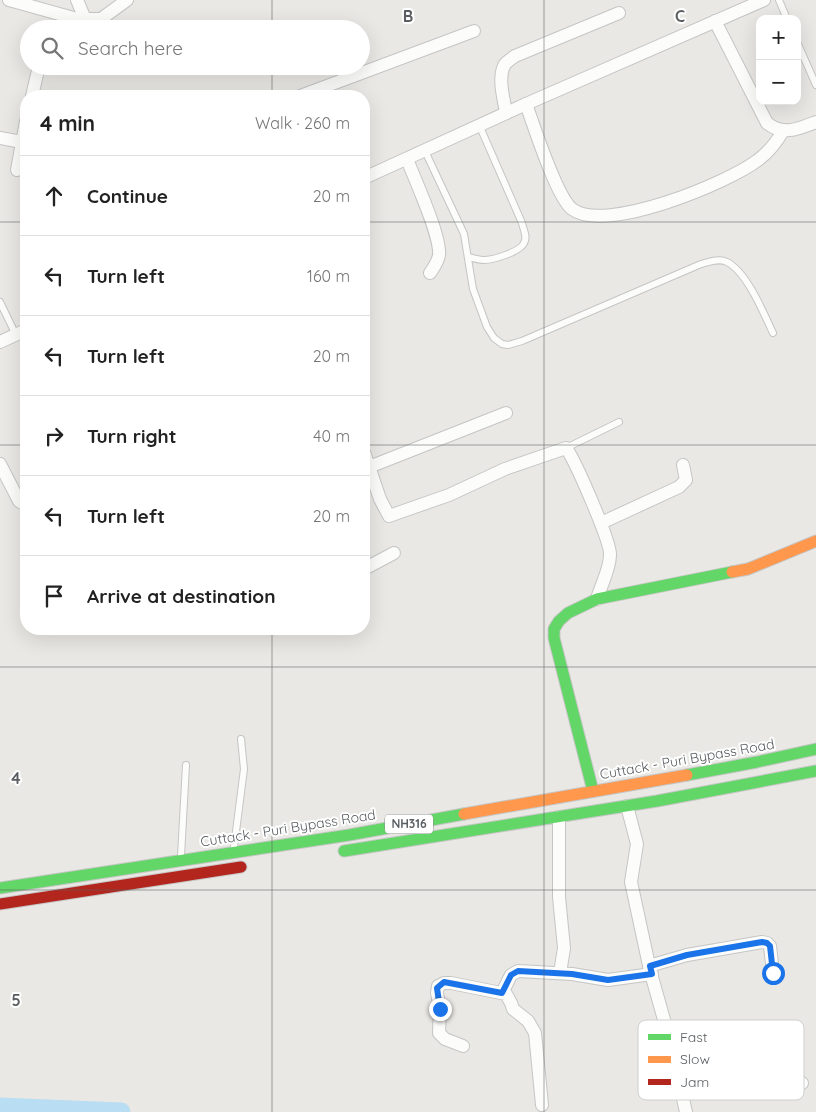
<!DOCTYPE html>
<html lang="en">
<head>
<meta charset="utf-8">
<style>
	body { margin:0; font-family:Quicksand,sans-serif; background:#f6f6f6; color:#222 }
	.controls { position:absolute; right:15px; top:15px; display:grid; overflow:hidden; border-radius:10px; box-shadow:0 5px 20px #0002 }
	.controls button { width:45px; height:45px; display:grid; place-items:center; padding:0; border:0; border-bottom:1px solid #e0e0e0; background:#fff; color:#222; font:25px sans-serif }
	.stop { position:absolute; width:15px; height:15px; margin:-11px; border:4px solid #1a73e8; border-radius:50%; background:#fff }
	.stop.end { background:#1a73e8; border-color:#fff; box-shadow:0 1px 5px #0008 }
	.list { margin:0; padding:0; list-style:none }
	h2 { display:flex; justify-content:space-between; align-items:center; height:65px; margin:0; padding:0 20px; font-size:21px }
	h2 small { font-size:16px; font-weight:400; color:#767676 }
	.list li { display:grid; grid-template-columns:32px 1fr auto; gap:15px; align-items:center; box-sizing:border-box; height:80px; padding:0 20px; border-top:1px solid #e0e0e0 }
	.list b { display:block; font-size:19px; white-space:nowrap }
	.list em { font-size:16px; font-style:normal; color:#767676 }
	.icon { flex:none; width:28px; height:28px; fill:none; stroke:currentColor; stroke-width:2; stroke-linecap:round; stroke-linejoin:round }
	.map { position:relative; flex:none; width:816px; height:1112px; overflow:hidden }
	.search { position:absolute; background:#fff; box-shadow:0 5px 20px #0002; left:20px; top:20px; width:350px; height:55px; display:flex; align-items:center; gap:12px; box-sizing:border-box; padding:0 18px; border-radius:28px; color:#767676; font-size:19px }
	.panel { position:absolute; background:#fff; box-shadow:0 5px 20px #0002; left:20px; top:90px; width:350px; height:545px; border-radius:20px }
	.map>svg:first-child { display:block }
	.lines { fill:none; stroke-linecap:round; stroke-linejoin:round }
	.river { stroke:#b9ddf2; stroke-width:19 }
	.lane-casing { stroke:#c5c5c5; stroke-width:8 }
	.street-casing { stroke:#c5c5c5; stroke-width:14 }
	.fast-casing { stroke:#c6c6c6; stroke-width:13 }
	.slow-casing { stroke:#c6c6c6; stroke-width:13 }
	.jam-casing { stroke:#c6c6c6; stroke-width:13 }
	.lane { stroke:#fcfcfb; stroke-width:6 }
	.street { stroke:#fcfcfb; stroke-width:12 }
	.fast { stroke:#63d668; stroke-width:11 }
	.slow { stroke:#ff974d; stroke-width:11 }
	.jam { stroke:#b3261e; stroke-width:11 }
	.route { stroke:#1a73e8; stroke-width:6 }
	.grid { fill:none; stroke:#5a5e61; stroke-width:1; stroke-opacity:0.55 }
	.labels { text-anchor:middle; stroke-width:4; stroke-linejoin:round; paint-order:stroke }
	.shield { fill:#fff; stroke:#8c8e90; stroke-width:1 }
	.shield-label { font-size:12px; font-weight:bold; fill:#5a5e61 }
	.street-label { font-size:14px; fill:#5a5e61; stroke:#fff }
	.key { fill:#fff; stroke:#cecfd0; stroke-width:1 }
	.key-label { font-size:14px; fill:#5a5e61 }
	.grid-label { font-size:16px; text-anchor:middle; font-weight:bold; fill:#5a5e61; stroke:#fff; stroke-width:4; stroke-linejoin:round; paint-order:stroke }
</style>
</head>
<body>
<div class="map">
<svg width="816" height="1112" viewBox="0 0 816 1112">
	<rect width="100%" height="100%" fill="#e9e8e4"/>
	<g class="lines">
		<polyline class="river" points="0,1107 121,1112"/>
		<g class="lane-casing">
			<g id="lane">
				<polyline points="779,0 787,19"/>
				<polyline points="797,42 816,85"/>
				<path d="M 425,151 L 464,234 L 473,289 L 487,327 L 494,338 L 502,344 L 508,345 L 522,341 L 701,264 C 709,262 719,258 727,262 C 747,272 764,314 773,333"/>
				<path d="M 468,257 C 473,258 479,260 484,260 C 493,260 520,252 524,243 C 528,237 523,229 522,223 L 480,127"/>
				<polyline points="0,302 16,335"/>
				<polyline points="566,448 619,422"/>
				<polyline points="234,847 244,769 241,739"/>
				<polyline points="181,856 186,765"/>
			</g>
		</g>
		<g class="street-casing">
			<g id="street">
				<polyline points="9,0 77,19 101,19 127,0"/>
				<polyline points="77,0 85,19"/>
				<path d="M 715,21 L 767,123 C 783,136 798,129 816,122"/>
				<polyline points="47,29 47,28"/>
				<polyline points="32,96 39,66"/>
				<polyline points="300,96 474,31"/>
				<path d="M 526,104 C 534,126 556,196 572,209 C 605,234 728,183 758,160 C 769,152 776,143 783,131"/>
				<path d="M 506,113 C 504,99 497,77 505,64 C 508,61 512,58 515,56 L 619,13"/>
				<polyline points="0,138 22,142"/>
				<path d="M 407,159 C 415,180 441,236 439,255 C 438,262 434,267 430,273"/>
				<polyline points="17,170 26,121"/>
				<polyline points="364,178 526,104 764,0"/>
				<polyline points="0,342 26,330"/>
				<path d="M 364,452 L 380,499 L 389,516 L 449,495 L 505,469 L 566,448 C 575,460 611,542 610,555 C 610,569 601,585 597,599"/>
				<polyline points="0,464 19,501 22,503 26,504"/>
				<polyline points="364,469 506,413"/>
				<polyline points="601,523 679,487 686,480 683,465"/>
				<polyline points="364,569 394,553"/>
				<polyline points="627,806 637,844 631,882 650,970 670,1041 686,1112"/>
				<polyline points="559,817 559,897 564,948 560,973"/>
				<polyline points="649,966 687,955 762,942 767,943 770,946 773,973"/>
				<polyline points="502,993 511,975 518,971 572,974 608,980 652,974"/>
				<polyline points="463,1046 445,1039 439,1033 440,1009 437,993 438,986 444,983 451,983 506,994 511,1003 513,1009 528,1021 535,1033 542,1105"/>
				<polyline points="681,1089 730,1084 802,1083"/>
			</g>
		</g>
		<g class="fast-casing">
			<g id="fast">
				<polyline points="687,775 757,762 816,749"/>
				<polyline points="593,791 554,638 554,629 559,621 568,613 597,599 732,572"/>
				<polyline points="344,851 657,801 816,771"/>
				<polyline points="0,888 349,835 464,814"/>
			</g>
		</g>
		<g class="slow-casing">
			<g id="slow">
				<polyline points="732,572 748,569 816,541"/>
				<polyline points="464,814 687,775"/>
			</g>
		</g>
		<g class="jam-casing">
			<polyline id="jam" points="0,904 241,867"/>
		</g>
		<use href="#lane" class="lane"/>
		<use href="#street" class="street"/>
		<use href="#fast" class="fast"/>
		<use href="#slow" class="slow"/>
		<use href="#jam" class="jam"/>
	</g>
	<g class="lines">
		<polyline class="route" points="440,1009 437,988 444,982 502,993 511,975 518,971 572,974 608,980 652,974 650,966 687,955 762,942 767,943 770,946 773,973"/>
	</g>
	<path class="grid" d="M 272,0 L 272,29M 544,0 L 544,1112M 272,66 L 272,96M 0,222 L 26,222M 364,222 L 816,222M 0,445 L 26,445M 364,445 L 816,445M 272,629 L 272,1112M 0,667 L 816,667M 0,890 L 816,890"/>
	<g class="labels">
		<rect class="shield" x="385" y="814.5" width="48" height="19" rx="4"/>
		<g class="shield-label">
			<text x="409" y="828">NH316</text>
		</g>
		<g class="street-label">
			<text transform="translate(687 759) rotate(-10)" y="5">Cuttack - Puri Bypass Road</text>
			<text transform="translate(288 828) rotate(-9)" y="5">Cuttack - Puri Bypass Road</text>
		</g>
	</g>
	<rect x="638" y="1020" width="166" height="80" rx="8" class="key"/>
	<rect x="648" y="1034" width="23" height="6" fill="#63d668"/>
	<rect x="648" y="1056" width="23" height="7" fill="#ff974d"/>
	<rect x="648" y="1079" width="23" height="6" fill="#b3261e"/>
	<g class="key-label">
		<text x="680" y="1042">Fast</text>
		<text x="680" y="1064">Slow</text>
		<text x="680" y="1087">Jam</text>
	</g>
	<g class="grid-label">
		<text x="408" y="22">B</text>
		<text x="680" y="22">C</text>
		<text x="16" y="784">4</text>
		<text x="16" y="1006">5</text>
	</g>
</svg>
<div class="controls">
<button>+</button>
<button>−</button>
</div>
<div class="stop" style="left:773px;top:973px"></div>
<div class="stop end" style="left:440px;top:1009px"></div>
<div class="search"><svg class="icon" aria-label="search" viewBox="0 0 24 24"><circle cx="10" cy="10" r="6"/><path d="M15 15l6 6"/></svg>Search here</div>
<section class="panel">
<h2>4 min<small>Walk · 260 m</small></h2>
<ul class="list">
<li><svg class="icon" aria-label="ahead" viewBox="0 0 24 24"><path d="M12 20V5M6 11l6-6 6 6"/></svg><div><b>Continue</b></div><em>20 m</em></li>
<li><svg class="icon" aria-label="left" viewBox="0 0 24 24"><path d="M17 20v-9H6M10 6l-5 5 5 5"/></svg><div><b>Turn left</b></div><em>160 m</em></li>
<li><svg class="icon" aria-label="left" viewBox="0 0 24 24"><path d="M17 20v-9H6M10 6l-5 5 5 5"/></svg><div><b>Turn left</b></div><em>20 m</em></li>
<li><svg class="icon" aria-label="right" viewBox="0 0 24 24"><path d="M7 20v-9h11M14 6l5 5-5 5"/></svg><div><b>Turn right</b></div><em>40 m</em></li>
<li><svg class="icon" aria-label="left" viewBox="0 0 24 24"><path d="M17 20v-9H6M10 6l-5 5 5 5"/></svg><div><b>Turn left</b></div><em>20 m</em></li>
<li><svg class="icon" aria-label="arrive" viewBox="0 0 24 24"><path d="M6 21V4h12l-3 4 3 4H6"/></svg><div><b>Arrive at destination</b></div></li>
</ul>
</section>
</div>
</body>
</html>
